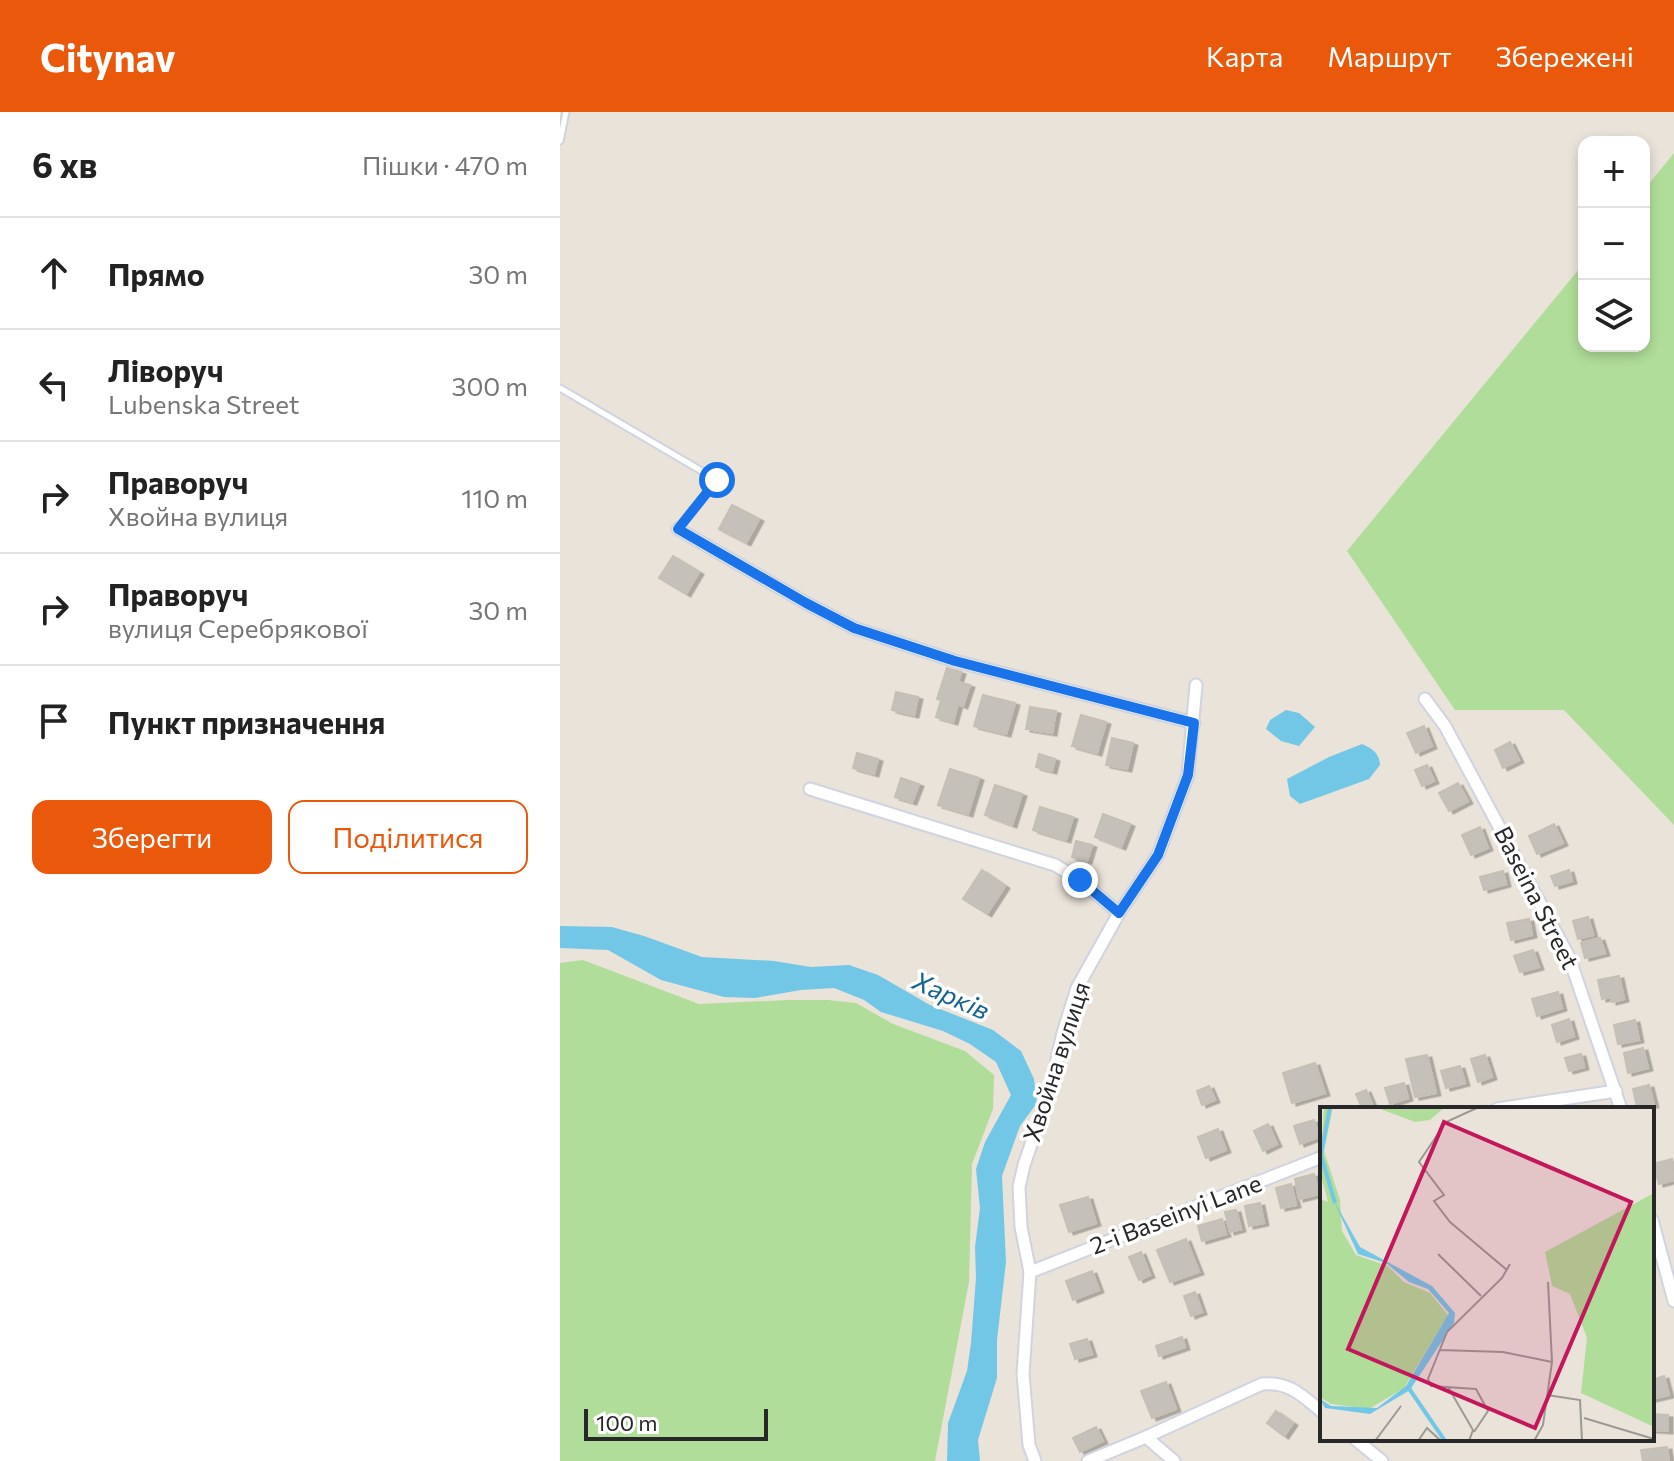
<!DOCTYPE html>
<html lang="uk">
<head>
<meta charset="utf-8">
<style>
	body { margin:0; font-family:Commissioner,sans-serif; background:#f6f6f6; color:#222 }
	.controls { position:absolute; right:24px; top:24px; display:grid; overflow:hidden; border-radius:16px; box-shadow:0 4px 12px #0003 }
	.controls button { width:72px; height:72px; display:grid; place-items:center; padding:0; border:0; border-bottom:2px solid #e0e0e0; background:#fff; color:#222; font:40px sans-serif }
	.scale { position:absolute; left:24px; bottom:20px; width:184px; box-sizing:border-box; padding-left:8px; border:4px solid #282828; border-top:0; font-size:22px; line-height:28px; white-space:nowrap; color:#282828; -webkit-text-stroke:6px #fff; paint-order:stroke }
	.stop { position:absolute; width:24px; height:24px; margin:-18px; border:6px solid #1a73e8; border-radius:50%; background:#fff }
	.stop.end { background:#1a73e8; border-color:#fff; box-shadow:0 2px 8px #0008 }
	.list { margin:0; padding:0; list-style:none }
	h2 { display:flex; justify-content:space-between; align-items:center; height:104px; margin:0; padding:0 32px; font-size:34px }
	h2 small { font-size:26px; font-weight:400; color:#767676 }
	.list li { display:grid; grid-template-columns:52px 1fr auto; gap:24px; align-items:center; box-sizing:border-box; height:112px; padding:0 32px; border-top:2px solid #e0e0e0 }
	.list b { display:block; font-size:30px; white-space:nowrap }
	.list p { margin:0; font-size:26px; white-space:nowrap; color:#767676 }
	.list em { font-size:26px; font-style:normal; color:#767676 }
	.actions { display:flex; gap:16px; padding:24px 32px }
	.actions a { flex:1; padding:18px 0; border:2px solid #ea580c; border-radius:16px; text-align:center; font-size:28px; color:#ea580c }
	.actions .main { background:#ea580c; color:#fff }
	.icon { flex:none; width:44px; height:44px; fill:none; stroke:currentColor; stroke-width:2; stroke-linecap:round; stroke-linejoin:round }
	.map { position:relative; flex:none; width:1114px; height:1349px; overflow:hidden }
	header { display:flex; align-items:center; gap:48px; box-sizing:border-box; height:112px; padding:0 40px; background:#ea580c; color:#fff }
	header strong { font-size:38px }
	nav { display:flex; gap:44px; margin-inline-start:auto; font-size:28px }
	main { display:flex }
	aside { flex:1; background:#fff }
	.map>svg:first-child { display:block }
	.green { fill:#b0dd99 }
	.water { fill:#73c7e6 }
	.building { fill:#c5c0ba; stroke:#c5bfb4; stroke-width:2; filter:url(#shadow) }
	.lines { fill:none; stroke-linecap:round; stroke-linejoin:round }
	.lane-casing { stroke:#d0d3e0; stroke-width:9 }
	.street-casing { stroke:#d0d3e0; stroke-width:15 }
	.lane { stroke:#fff; stroke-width:5 }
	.street { stroke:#fff; stroke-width:11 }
	.route { stroke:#1a73e8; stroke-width:10 }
	.labels { text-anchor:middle; stroke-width:7; stroke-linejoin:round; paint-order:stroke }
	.street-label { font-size:24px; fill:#282828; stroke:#fff }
	.water-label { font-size:26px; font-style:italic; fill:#15648f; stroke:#fff }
	.inset-river { fill:none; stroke:#73c7e6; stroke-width:4 }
	.inset-road { fill:none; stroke:#9c9893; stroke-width:2 }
	.view { fill:#c2185b; fill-opacity:0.15; stroke:#c2185b; stroke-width:4 }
	.inset-edge { fill:none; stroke:#282828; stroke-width:4 }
</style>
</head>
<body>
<header>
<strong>Citynav</strong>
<nav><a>Карта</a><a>Маршрут</a><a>Збережені</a></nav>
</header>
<main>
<aside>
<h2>6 хв<small>Пішки · 470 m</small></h2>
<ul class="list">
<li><svg class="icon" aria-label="ahead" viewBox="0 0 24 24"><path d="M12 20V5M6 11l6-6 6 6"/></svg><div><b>Прямо</b></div><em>30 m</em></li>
<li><svg class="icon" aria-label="left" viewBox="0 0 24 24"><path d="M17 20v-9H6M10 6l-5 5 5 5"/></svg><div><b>Ліворуч</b><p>Lubenska Street</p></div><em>300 m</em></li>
<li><svg class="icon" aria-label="right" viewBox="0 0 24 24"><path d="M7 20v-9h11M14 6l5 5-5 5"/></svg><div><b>Праворуч</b><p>Хвойна вулиця</p></div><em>110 m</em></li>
<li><svg class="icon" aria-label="right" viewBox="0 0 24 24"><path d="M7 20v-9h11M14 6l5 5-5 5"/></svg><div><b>Праворуч</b><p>вулиця Серебрякової</p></div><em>30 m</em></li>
<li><svg class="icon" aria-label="arrive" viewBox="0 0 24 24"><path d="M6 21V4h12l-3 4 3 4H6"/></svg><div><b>Пункт призначення</b></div></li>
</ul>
<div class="actions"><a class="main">Зберегти</a><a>Поділитися</a></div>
</aside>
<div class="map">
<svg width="1114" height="1349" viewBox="0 0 1114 1349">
	<defs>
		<filter id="shadow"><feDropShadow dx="4.5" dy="2.5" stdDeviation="0" flood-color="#0004"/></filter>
	</defs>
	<rect width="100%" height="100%" fill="#eae3da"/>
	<g class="green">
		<polygon points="1114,41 1114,713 1004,598 895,598 787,439 1024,151 1024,234 1084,234 1084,78"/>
		<polygon points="23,848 139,892 229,888 268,888 296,891 333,912 405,939 434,963 433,997 412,1052 409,1170 375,1349 0,1349 0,851"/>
	</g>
	<g class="water">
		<polygon points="726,598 739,601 755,615 739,634 721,629 706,617 710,608"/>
		<path d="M 802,632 C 813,637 819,641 820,653 L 809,667 L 740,692 L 730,684 L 727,667 L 769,645 Z"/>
		<polygon points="0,814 52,815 84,824 142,845 214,849 251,855 289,853 318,863 370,893 433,918 461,939 474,967 477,991 460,1014 442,1064 446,1150 437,1228 437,1266 418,1328 420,1349 387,1349 388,1311 407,1259 411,1231 416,1166 415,1135 420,1096 416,1057 425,1030 451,983 436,950 410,932 383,919 321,900 304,888 274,876 241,878 195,886 164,885 101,868 48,838 0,836"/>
	</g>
	<g class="building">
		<polygon points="172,393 199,407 186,431 159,417"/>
		<polygon points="113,444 139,460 126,482 99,466"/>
		<polygon points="387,556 401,560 398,570 410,573 403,594 398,592 393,610 376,605 381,588 377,587"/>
		<polygon points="336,580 358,585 354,603 332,598"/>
		<polygon points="423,583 455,591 446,622 414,614"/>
		<polygon points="470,595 496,599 492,621 466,617"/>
		<polygon points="521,603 546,610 537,641 512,634"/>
		<polygon points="864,614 872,634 856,641 847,621"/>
		<polygon points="552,626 573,631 567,657 546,653"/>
		<polygon points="950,630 959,648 943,656 935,638"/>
		<polygon points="297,641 318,647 314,662 293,656"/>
		<polygon points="479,642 495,647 492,659 476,655"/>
		<polygon points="867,653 874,669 862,674 855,658"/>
		<polygon points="390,657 419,666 408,702 378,693"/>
		<polygon points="341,666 359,672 352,690 335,685"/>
		<polygon points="898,671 908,689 889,699 879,681"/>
		<polygon points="435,673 462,682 452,713 425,703"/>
		<polygon points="480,695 513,705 506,728 473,718"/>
		<polygon points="543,702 570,712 561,735 535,725"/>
		<polygon points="994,712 1003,731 977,742 969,724"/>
		<polygon points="920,715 928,736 911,743 902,723"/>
		<polygon points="516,729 532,733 527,749 512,745"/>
		<polygon points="422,758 445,774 427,802 403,787"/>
		<polygon points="1009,758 1012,769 995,774 991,764"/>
		<polygon points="943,759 946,772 924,778 920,765"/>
		<polygon points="1028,805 1033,823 1018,827 1013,809"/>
		<polygon points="969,807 972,823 951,828 947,811"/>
		<polygon points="1040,826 1045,841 1025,846 1021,831"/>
		<polygon points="973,838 979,855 960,860 954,844"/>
		<polygon points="1059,864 1064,887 1052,890 1051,885 1042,887 1038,868"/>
		<polygon points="998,880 1002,896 977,904 972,887"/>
		<polygon points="1009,907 1014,924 997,930 992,913"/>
		<polygon points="1075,908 1079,928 1058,932 1054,913"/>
		<polygon points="1083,936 1088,956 1068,961 1064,941"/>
		<polygon points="1021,942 1024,955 1009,959 1005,946"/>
		<polygon points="867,943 876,981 855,985 846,947"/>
		<polygon points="925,943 932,965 918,970 911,947"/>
		<polygon points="755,951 765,981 732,991 723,961"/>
		<polygon points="900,954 905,971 886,976 881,959"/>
		<polygon points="844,971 848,986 830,992 825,976"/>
		<polygon points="1089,973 1094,993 1077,995 1073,977"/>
		<polygon points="649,974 655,988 642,993 637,979"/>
		<polygon points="806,978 812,992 802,996 796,982"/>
		<polygon points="754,1008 759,1025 740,1032 734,1014"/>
		<polygon points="708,1012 717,1032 703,1039 694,1019"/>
		<polygon points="658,1017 666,1038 646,1046 638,1025"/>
		<polygon points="1112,1047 1114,1068 1099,1072 1093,1052"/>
		<polygon points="754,1062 759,1082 739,1087 735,1067"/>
		<polygon points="731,1072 736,1093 721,1096 716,1076"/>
		<polygon points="528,1085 536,1111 509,1120 500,1093"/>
		<polygon points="700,1091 704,1111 689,1114 685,1094"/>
		<polygon points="676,1098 681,1117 670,1120 665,1100"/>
		<polygon points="662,1107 666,1122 642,1129 638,1114"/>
		<polygon points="626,1127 639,1160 610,1170 597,1138"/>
		<polygon points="581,1140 590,1163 579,1168 569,1145"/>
		<polygon points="532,1159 539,1178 513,1188 506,1169"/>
		<polygon points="635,1180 642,1200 631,1204 624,1184"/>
		<polygon points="622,1225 625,1235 599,1244 596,1234"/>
		<polygon points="527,1227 532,1242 515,1247 510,1232"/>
		<polygon points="1104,1264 1109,1283 1092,1287 1092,1268"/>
		<polygon points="606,1270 616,1297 592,1306 581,1279"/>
		<polygon points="716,1299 733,1311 724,1324 707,1311"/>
		<polygon points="1092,1302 1108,1303 1108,1319 1092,1318"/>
		<polygon points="536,1315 543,1329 520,1340 513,1326"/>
		<polygon points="1107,1335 1109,1349 1083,1349 1081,1338"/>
	</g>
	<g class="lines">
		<g class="lane-casing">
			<g id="lane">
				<polyline points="0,29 6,0"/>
				<polyline points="0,276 157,368 119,416"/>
			</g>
		</g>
		<g class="street-casing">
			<g id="street">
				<polyline points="118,417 246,491 294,516 395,549 634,611"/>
				<polyline points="865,587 885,614 1009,845 1061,997"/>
				<polyline points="250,677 495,753 520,768 559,801"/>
				<polyline points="937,997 1056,979"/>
				<polyline points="1092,1108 1114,1189"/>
				<polyline points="470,1160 762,1045"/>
				<polyline points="586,1325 614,1349"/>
				<polyline points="795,1327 822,1349"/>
				<polyline points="475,1349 469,1333 463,1262 470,1160 461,1115 459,1075 464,1053 491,974 503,921 517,876 559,801 598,743 628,663 636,573"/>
				<path d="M 528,1349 L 586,1325 L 702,1272 C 729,1269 743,1284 762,1300"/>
			</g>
		</g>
		<use href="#lane" class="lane"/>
		<use href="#street" class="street"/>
	</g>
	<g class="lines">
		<polyline class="route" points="157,368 118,417 246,491 294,516 395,549 634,611 628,663 598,743 559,801 520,768"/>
	</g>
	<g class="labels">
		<g class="street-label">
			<text transform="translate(976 786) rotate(63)" y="8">Baseina Street</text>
			<text transform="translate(497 950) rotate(-72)" y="8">Хвойна вулиця</text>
			<text transform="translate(616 1103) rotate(-21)" y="8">2-i Baseinyi Lane</text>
		</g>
		<g class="water-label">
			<text transform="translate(391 884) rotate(24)" y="9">Харків</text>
		</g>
	</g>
	<g transform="translate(760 995)">
		<rect width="334" height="334" fill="#eae3da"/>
		<path d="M 4,0 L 13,0 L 4,44 L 20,93 L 22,124 L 36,148 L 68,159 L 84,175 L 110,186 L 128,208 L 84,281 L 49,302 L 11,297 L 0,290 L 0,92 L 8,95 L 0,64 ZM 55,0 L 125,0 L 110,13 L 95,15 ZM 334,86 L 334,320 L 261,286 L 267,231 L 250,187 L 232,179 L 225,145 Z" fill="#b0dd99"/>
		<path d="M 13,92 L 40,140 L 112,179 L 135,206 L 134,216 L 90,283 L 50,307 L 5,301 L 0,292 L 11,299 L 57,301 L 86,279 L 129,206 L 108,182 L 89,175 L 66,156 L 38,147 Z" fill="#73c7e6"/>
		<path class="inset-river" d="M 10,0 L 1,48 L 15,96M 88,280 L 125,334"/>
		<path class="inset-road" d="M 159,0 L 126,15 L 99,55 L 124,88 L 114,94 L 130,115 L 187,163M 118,147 L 161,189M 120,243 L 183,245 L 232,255M 128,280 L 153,323 L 149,334M 227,288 L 260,293 L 262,334M 264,311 L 334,332M 154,325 L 168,304 L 156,282 L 111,279 L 108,272 L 127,225 L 182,171 L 190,157M 55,334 L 81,299M 98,334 L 107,321 L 121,334M 214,334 L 223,318 L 232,255 L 228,175"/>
		<path class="view" d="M 124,15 L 311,95 L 215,321 L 28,242 Z"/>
		<rect width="334" height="334" class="inset-edge"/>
	</g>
</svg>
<div class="controls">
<button>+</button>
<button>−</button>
<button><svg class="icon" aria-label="layers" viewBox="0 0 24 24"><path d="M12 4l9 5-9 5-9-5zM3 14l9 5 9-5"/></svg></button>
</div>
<div class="scale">100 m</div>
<div class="stop" style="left:157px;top:368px"></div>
<div class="stop end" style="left:520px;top:768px"></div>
</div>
</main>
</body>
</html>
